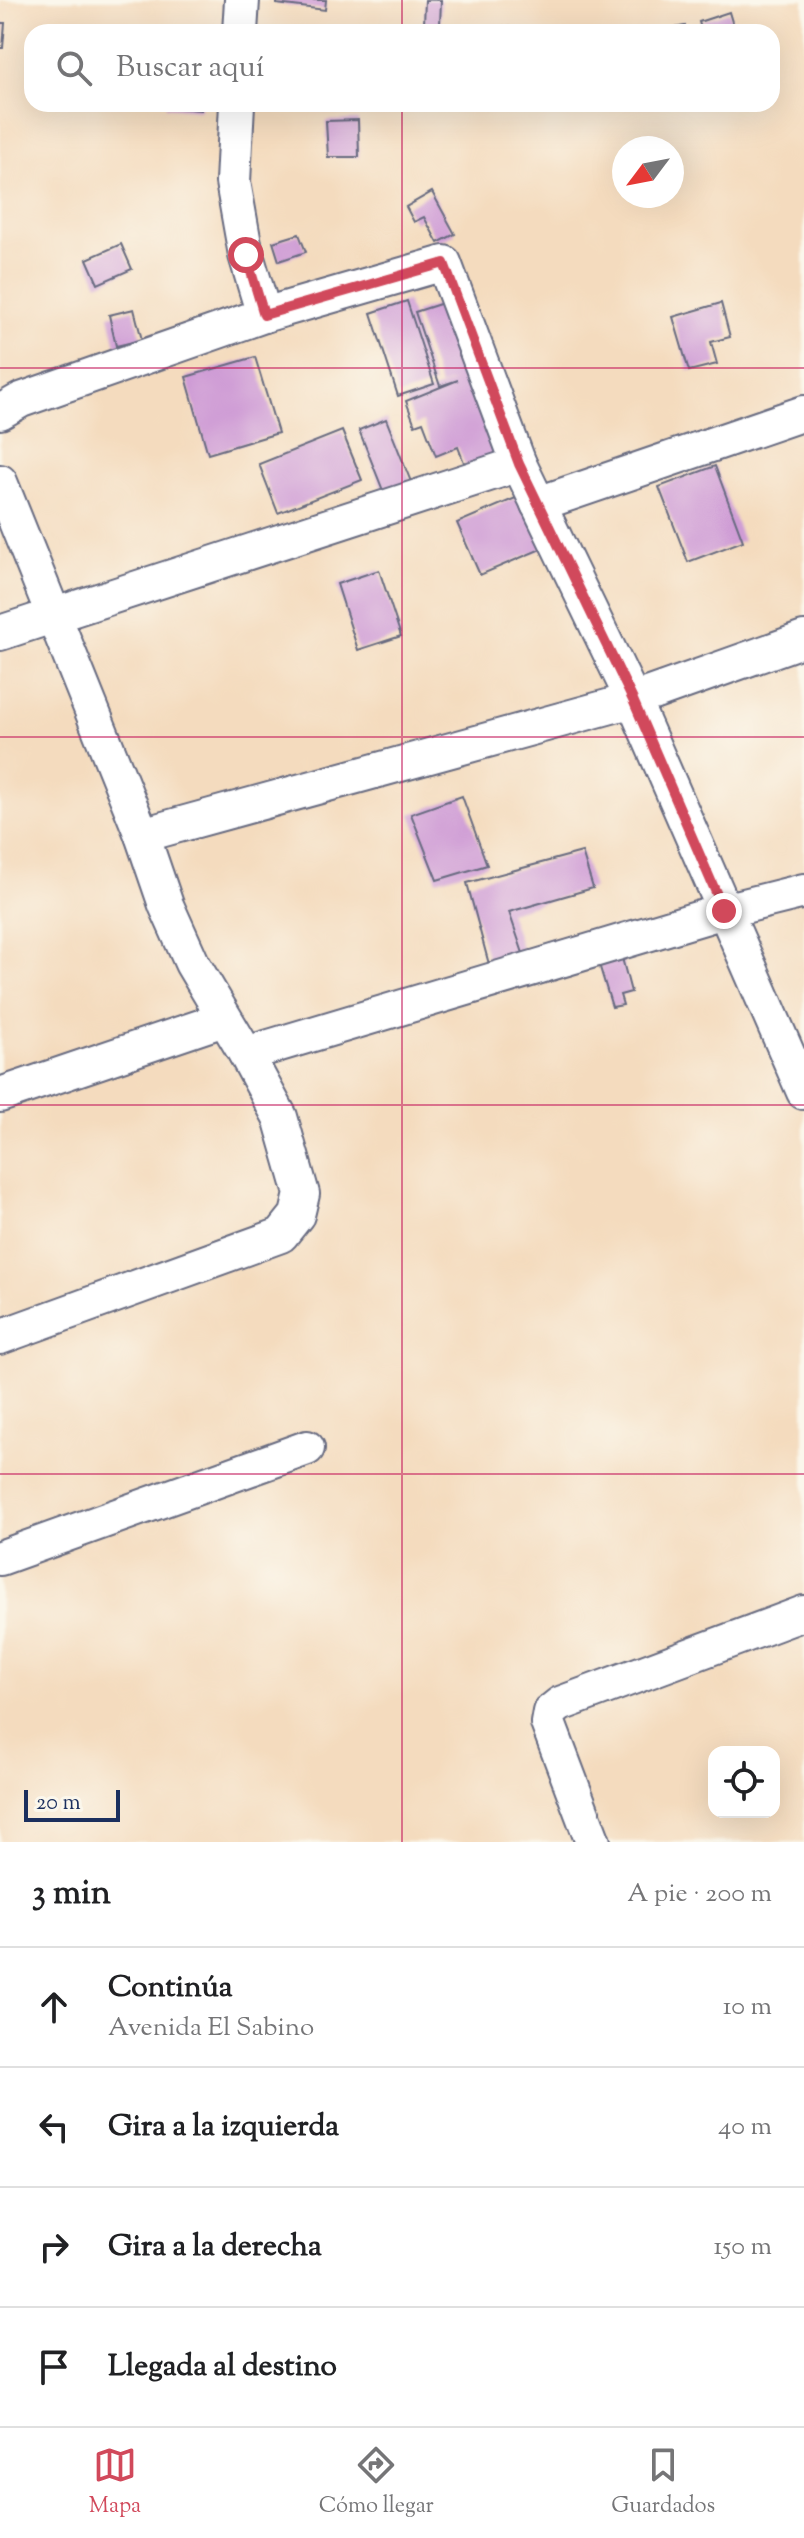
<!DOCTYPE html>
<html lang="es">
<head>
<meta charset="utf-8">
<style>
	body { margin:0; font-family:"Sorts Mill Goudy",serif; background:#f2f2f2; color:#202124 }
	.controls { position:absolute; right:24px; bottom:24px; display:grid; overflow:hidden; border-radius:16px; box-shadow:0 8px 32px #0002 }
	.controls button { width:72px; height:72px; display:grid; place-items:center; padding:0; border:0; border-bottom:2px solid #e0e0e0; background:#fff; color:#202124; font:40px sans-serif }
	.compass { position:absolute; left:612px; top:136px; width:72px; height:72px; border-radius:50%; background:#fff; box-shadow:0 8px 32px #0002; rotate:238deg }
	.scale { position:absolute; left:24px; bottom:20px; width:96px; box-sizing:border-box; padding-left:8px; border:4px solid #1b2f5e; border-top:0; font-size:22px; line-height:28px; white-space:nowrap; color:#1b2f5e; -webkit-text-stroke:6px #fbf7ec; paint-order:stroke }
	.stop { position:absolute; width:24px; height:24px; margin:-18px; border:6px solid #d1495b; border-radius:50%; background:#fff }
	.stop.end { background:#d1495b; border-color:#fff; box-shadow:0 2px 8px #0008 }
	.list { margin:0; padding:0; list-style:none }
	h2 { display:flex; justify-content:space-between; align-items:center; height:104px; margin:0; padding:0 32px; font-size:34px }
	h2 small { font-size:26px; font-weight:400; color:#757577 }
	.list li { display:grid; grid-template-columns:52px 1fr auto; gap:24px; align-items:center; box-sizing:border-box; height:120px; padding:0 32px; border-top:2px solid #e0e0e0 }
	.list b { display:block; font-size:30px; white-space:nowrap }
	.list p { margin:0; font-size:26px; white-space:nowrap; color:#757577 }
	.list em { font-size:26px; font-style:normal; color:#757577 }
	.icon { flex:none; width:44px; height:44px; fill:none; stroke:currentColor; stroke-width:2; stroke-linecap:round; stroke-linejoin:round }
	.map { position:relative; flex:none; width:804px; height:1842px; overflow:hidden }
	.search { position:absolute; background:#fff; box-shadow:0 8px 32px #0002; left:24px; right:24px; top:24px; height:88px; display:flex; align-items:center; gap:20px; box-sizing:border-box; padding:0 28px; border-radius:24px; color:#757577; font-size:30px }
	.sheet { height:584px; background:#fff }
	nav { display:flex; justify-content:space-around; align-items:center; box-sizing:border-box; height:112px; border-top:2px solid #e0e0e0; background:#fff; font-size:22px; color:#757577 }
	nav a { display:grid; justify-items:center; gap:4px }
	nav .on { color:#d1495b }
	.map>svg:first-child { display:block }
	.building { fill:#cf9cd5 }
	.lines { fill:none; stroke-linecap:round; stroke-linejoin:round }
	.minor-casing { stroke:#676b80; stroke-width:38 }
	.minor { stroke:#fff; stroke-width:34 }
	.route { stroke:#d1495b; stroke-width:10 }
	.grid { fill:none; stroke:#c2185b; stroke-width:2; stroke-opacity:0.55 }
</style>
</head>
<body>
<div class="map">
<svg width="804" height="1842" viewBox="0 0 804 1842">
	<rect width="100%" height="100%" fill="#fbf7ec"/>
	<filter id="ink" filterUnits="userSpaceOnUse"><feTurbulence type="fractalNoise" baseFrequency=".0125" numOctaves="2"/><feDisplacementMap in="SourceGraphic" scale="16" xChannelSelector="R" yChannelSelector="G"/><feConvolveMatrix kernelMatrix="1 2 1 2 8 2 1 2 1" color-interpolation-filters="sRGB"/></filter>
	<filter id="wash" filterUnits="userSpaceOnUse"><feTurbulence type="fractalNoise" baseFrequency=".006" numOctaves="4" result="noise"/><feDisplacementMap in="SourceGraphic" scale="32" xChannelSelector="R" yChannelSelector="G"/><feGaussianBlur stdDeviation="1.8" result="paint"/><feColorMatrix in="noise" values="0 0 0 0 0 0 0 0 0 0 0 0 0 0 0 0 0 1.4 0 .05"/><feComposite in="paint" operator="in"/></filter>
	<g filter="url(#wash)">
		<rect width="100%" height="100%" fill="#f4dbbe"/>
		<g id="blocks">
			<g class="building">
				<polygon points="277,0 326,0 325,10 277,4"/>
				<polygon points="425,0 441,0 440,25 424,25"/>
				<polygon points="729,12 735,32 702,32 699,22"/>
				<polygon points="0,23 5,23 3,48 0,48"/>
				<polygon points="504,26 528,30 528,32 503,32"/>
				<polygon points="685,26 686,32 663,32 663,30"/>
				<polygon points="166,104 201,104 201,110 166,107"/>
				<polygon points="358,120 359,157 328,157 326,121"/>
				<polygon points="432,192 455,234 438,243 424,217 414,222 406,207"/>
				<polygon points="299,234 306,252 279,261 273,242"/>
				<polygon points="121,244 132,269 98,284 87,259"/>
				<polygon points="452,300 510,459 469,475 458,447 436,456 423,422 415,425 406,401 458,380 440,386 415,312"/>
				<polygon points="407,301 434,384 398,396 371,313"/>
				<polygon points="721,303 730,337 711,342 717,364 689,371 673,317"/>
				<polygon points="134,309 142,340 116,346 109,315"/>
				<polygon points="255,357 278,433 208,454 186,377"/>
				<polygon points="386,419 415,492 388,503 359,430"/>
				<polygon points="342,431 362,480 278,513 259,464"/>
				<polygon points="715,466 743,541 688,562 659,487"/>
				<polygon points="525,494 548,546 480,575 457,523"/>
				<polygon points="379,570 401,636 358,650 337,584"/>
				<polygon points="462,796 487,865 437,880 411,814"/>
				<polygon points="582,852 593,888 509,912 525,959 490,968 467,883"/>
				<polygon points="622,958 631,992 620,995 623,1005 612,1007 599,964"/>
			</g>
		</g>
	</g>
	<g filter="url(#ink)">
		<use href="#blocks" fill-opacity="0" stroke="#676b80" stroke-width="2"/>
		<g class="lines">
			<g class="minor-casing">
				<g id="minor">
					<polyline points="240,32 242,0"/>
					<polyline points="237,104 233,182 246,255 264,315"/>
					<polyline points="0,412 21,400 264,315 444,263 519,464 633,700 804,1092"/>
					<polyline points="0,482 142,835 166,905 192,963 246,1054 280,1117 302,1194 297,1215 281,1235 0,1337"/>
					<polyline points="538,504 804,413"/>
					<polyline points="0,633 519,464"/>
					<polyline points="142,835 633,700 804,639"/>
					<polyline points="246,1054 724,911 804,891"/>
					<polyline points="0,1095 224,1019"/>
					<polyline points="0,1558 307,1448"/>
					<polyline points="593,1842 548,1723 550,1712 560,1704 804,1613"/>
				</g>
			</g>
			<use href="#minor" class="minor"/>
		</g>
	</g>
	<g class="lines" filter="url(#ink)">
		<polyline class="route" points="246,255 264,315 444,263 519,464 633,700 724,911"/>
	</g>
	<path class="grid" d="M 402,0 L 402,32M 402,104 L 402,1842M 0,368 L 804,368M 0,737 L 804,737M 0,1105 L 804,1105M 0,1474 L 804,1474"/>
</svg>
<div class="controls">
<button><svg class="icon" aria-label="locate" viewBox="0 0 24 24"><circle cx="12" cy="12" r="6"/><path d="M12 2v4M12 18v4M2 12h4M18 12h4"/></svg></button>
</div>
<svg class="compass" viewBox="-18 -18 36 36"><path d="M0-13l5 13h-10z" fill="#e53935"/><path d="M0 13l5-13h-10z" fill="#757577"/></svg>
<div class="scale">20 m</div>
<div class="stop" style="left:246px;top:255px"></div>
<div class="stop end" style="left:724px;top:911px"></div>
<div class="search"><svg class="icon" aria-label="search" viewBox="0 0 24 24"><circle cx="10" cy="10" r="6"/><path d="M15 15l6 6"/></svg>Buscar aquí</div>
</div>
<section class="sheet">
<h2>3 min<small>A pie · 200 m</small></h2>
<ul class="list">
<li><svg class="icon" aria-label="ahead" viewBox="0 0 24 24"><path d="M12 20V5M6 11l6-6 6 6"/></svg><div><b>Continúa</b><p>Avenida El Sabino</p></div><em>10 m</em></li>
<li><svg class="icon" aria-label="left" viewBox="0 0 24 24"><path d="M17 20v-9H6M10 6l-5 5 5 5"/></svg><div><b>Gira a la izquierda</b></div><em>40 m</em></li>
<li><svg class="icon" aria-label="right" viewBox="0 0 24 24"><path d="M7 20v-9h11M14 6l5 5-5 5"/></svg><div><b>Gira a la derecha</b></div><em>150 m</em></li>
<li><svg class="icon" aria-label="arrive" viewBox="0 0 24 24"><path d="M6 21V4h12l-3 4 3 4H6"/></svg><div><b>Llegada al destino</b></div></li>
</ul>
</section>
<nav>
<a class="on"><svg class="icon" aria-label="map" viewBox="0 0 24 24"><path d="M3 6l6-2 6 2 6-2v14l-6 2-6-2-6 2zM9 4v14M15 6v14"/></svg>Mapa</a>
<a><svg class="icon" aria-label="directions" viewBox="0 0 24 24"><path d="M12 3l9 9-9 9-9-9zM9 14v-3h6M13 9l2 2-2 2"/></svg>Cómo llegar</a>
<a><svg class="icon" aria-label="saved" viewBox="0 0 24 24"><path d="M7 4h10v16l-5-4-5 4z"/></svg>Guardados</a>
</nav>
</body>
</html>
